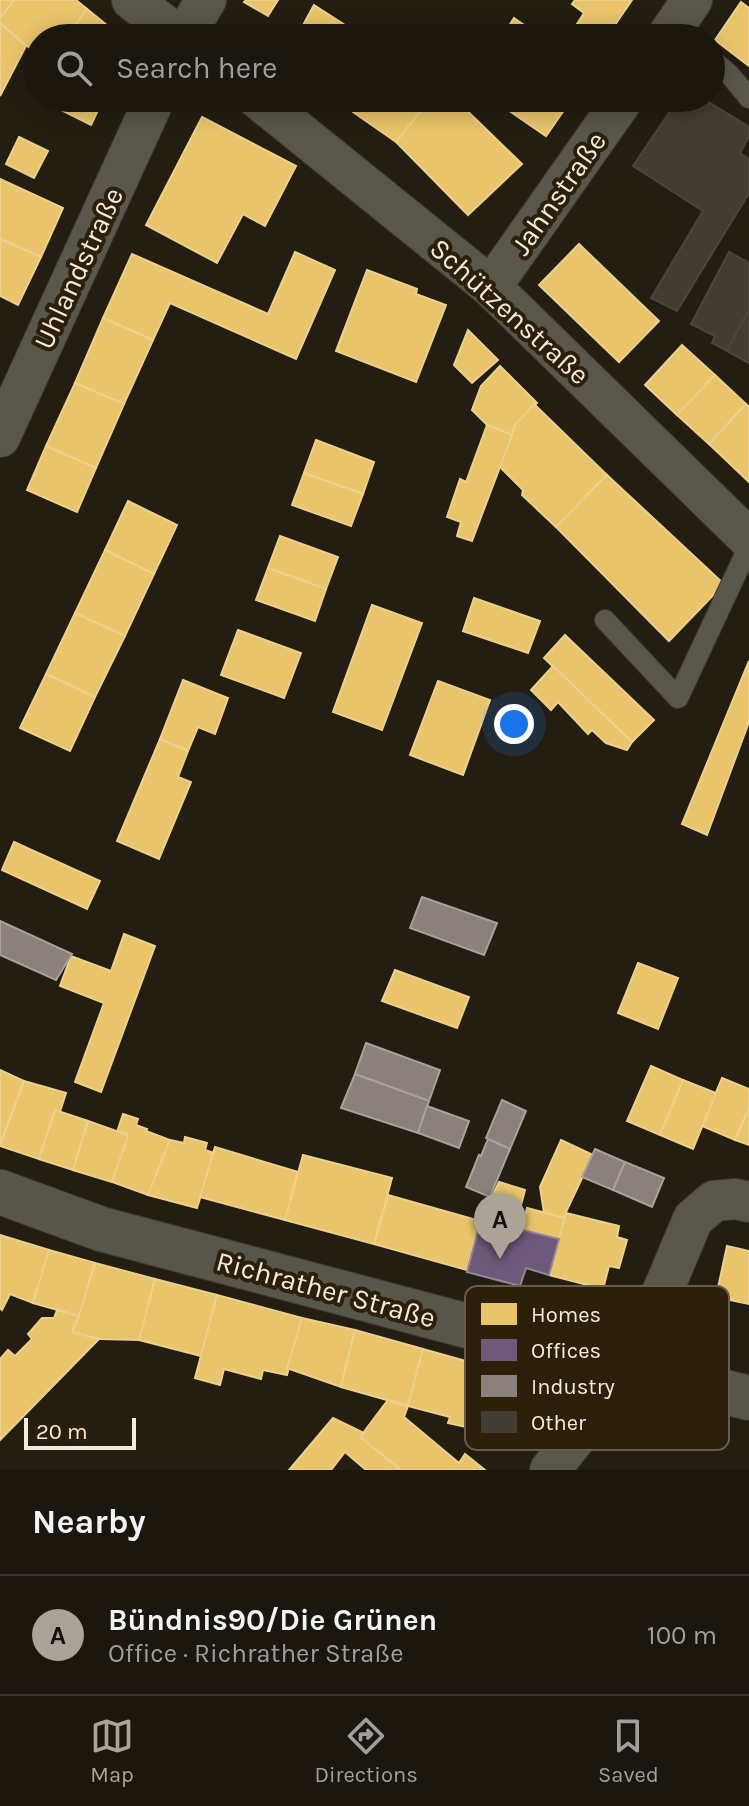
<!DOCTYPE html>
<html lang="en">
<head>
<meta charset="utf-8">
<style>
	body { margin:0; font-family:Karla,sans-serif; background:#28231c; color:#f1f3f6 }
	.scale { position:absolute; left:24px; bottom:20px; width:112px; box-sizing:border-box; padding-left:8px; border:4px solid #f3ebde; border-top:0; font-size:22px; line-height:28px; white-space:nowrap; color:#f3ebde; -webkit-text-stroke:6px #2c200a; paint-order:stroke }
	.you { position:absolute; left:514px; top:724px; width:28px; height:28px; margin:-20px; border:6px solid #fff; border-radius:50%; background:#1a73e8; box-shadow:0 0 0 12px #1a73e833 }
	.badge { display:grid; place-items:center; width:52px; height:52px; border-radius:50%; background:#aba397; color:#111; font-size:26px; font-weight:700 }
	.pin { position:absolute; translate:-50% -66px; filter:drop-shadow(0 2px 4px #0008) }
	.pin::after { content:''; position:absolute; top:42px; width:28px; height:24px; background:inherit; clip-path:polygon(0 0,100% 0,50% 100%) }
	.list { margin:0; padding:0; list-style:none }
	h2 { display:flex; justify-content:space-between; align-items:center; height:104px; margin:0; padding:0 32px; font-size:34px }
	h2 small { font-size:26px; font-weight:400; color:#a09f9e }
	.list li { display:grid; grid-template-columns:52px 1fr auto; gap:24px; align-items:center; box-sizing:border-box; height:120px; padding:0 32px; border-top:2px solid #39352e }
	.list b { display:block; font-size:30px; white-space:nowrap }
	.list p { margin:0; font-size:26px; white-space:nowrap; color:#a09f9e }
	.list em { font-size:26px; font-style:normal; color:#a09f9e }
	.icon { flex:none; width:44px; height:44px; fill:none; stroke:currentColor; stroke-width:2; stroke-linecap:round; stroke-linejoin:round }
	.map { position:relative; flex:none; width:749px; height:1470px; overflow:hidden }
	.search { position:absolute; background:#1b160e; box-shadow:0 4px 20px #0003; left:24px; right:24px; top:24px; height:88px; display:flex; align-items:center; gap:20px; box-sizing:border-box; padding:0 28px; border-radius:44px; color:#a09f9e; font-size:30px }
	.sheet { height:224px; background:#1b160e }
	nav { display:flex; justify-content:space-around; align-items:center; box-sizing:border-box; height:112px; border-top:2px solid #39352e; background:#1b160e; font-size:22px; color:#a09f9e }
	nav a { display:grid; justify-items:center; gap:4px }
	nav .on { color:#aba397 }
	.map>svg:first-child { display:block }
	.homes { fill:#e9c46a; stroke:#ecd08d; stroke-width:2 }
	.offices { fill:#6d597a; stroke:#958598; stroke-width:2 }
	.industry { fill:#8a817c; stroke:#aaa199; stroke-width:2 }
	.building { fill:#433c33; stroke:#4d453d; stroke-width:2 }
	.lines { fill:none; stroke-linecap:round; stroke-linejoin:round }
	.service-casing { stroke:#3f3a30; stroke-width:22 }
	.minor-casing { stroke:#3f3a30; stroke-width:42 }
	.secondary-casing { stroke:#3f3a30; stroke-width:46 }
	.service { stroke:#59564c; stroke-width:20 }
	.minor { stroke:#59564c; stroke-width:40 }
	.secondary { stroke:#57564a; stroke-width:44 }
	.labels { text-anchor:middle; stroke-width:8; stroke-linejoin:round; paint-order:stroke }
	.street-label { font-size:28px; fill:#f3ebde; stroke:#2c200a }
	.key { fill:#2c200a; stroke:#685d4a; stroke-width:2 }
	.key-label { font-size:22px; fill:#f3ebde }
</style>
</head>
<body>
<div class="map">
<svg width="749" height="1470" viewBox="0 0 749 1470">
	<rect width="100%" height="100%" fill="#241e12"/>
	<g class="homes">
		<polygon points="0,0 14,0 0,19"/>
		<polygon points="14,0 76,0 87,9 66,38 38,38 38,55 0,23 0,19"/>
		<polygon points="246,0 278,0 268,16 244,2"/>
		<polygon points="575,0 632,0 606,38 568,38 584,13 572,4"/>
		<polygon points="741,2 749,8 749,66 715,40"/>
		<polygon points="314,5 365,38 296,38"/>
		<polygon points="87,9 123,38 66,38"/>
		<polygon points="514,18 543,38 501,38"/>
		<polygon points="0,23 26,46 0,96"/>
		<polygon points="51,98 104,98 91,125 49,104"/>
		<polygon points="333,98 431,98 396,142"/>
		<polygon points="431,98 454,98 522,164 468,215 396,142"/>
		<polygon points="516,98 562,98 569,103 546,136 508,110"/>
		<polygon points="202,117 296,166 265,226 243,214 217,263 146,225"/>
		<polygon points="19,137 48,151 34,178 6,164"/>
		<polygon points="0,179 63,208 41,257 0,239"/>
		<polygon points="0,239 41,257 18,305 0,296"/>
		<polygon points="579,244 659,321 619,362 539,285"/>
		<polygon points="295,252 335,270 296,359 170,303 153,340 103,318 132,254 268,314"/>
		<polygon points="367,270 417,289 416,294 446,305 416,382 336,351"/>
		<polygon points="103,318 153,340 124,404 75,383"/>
		<polygon points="468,330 498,360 472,383 454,365"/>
		<polygon points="682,345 715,375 677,415 645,385"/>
		<polygon points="500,366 537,403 515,425 512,435 487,425 472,410 481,386"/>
		<polygon points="715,375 746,404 709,444 677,415"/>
		<polygon points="75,383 124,404 96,468 46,446"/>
		<polygon points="534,404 607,475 556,527 522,495 523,490 500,467 515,425"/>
		<polygon points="746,404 749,407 749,482 709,444"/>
		<polygon points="487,425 512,435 472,541 457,536 461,522 447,517 460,479 466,482"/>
		<polygon points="316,440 374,462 363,494 304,473"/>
		<polygon points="46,446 96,468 77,512 27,490"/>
		<polygon points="304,473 363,494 351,526 292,505"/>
		<polygon points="607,475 724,584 669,641 556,527"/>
		<polygon points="128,501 177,525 154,574 105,550"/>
		<polygon points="280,536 338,557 326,589 268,568"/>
		<polygon points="105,550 154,574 125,636 75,613"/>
		<polygon points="268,568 326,589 315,621 256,600"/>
		<polygon points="474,598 540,621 528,653 463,631"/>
		<polygon points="372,605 422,623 382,730 333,712"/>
		<polygon points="75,613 125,636 95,697 46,674"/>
		<polygon points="238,630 301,653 284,698 221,675"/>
		<polygon points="565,635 654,720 632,742 544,658"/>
		<polygon points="749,661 749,722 707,835 682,824"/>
		<polygon points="553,666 632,742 627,750 606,743 592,730 588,734 558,702 551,710 531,690"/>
		<polygon points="46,674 95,697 70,751 20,728"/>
		<polygon points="183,680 228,698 215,734 198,727 188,751 160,739"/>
		<polygon points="438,681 490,700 463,775 410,755"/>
		<polygon points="160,739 188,751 178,777 191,782 159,859 117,841"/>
		<polygon points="14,842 100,881 87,909 2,870"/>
		<polygon points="124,934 155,946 101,1092 75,1082 104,1003 60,986 71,956 111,971"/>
		<polygon points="638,963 678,978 658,1029 618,1013"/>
		<polygon points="395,970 469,997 457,1028 382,1001"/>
		<polygon points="651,1066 683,1080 660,1135 627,1121"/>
		<polygon points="0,1070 24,1081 0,1144"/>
		<polygon points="722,1078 749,1089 749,1108 735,1140 702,1126"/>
		<polygon points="683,1080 716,1093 693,1149 660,1135"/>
		<polygon points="24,1081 66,1093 60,1112 55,1110 39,1159 0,1146"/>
		<polygon points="749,1108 749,1145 735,1140"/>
		<polygon points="55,1110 88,1121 73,1170 39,1159"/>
		<polygon points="123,1114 138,1119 136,1125 147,1129 146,1131 170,1140 148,1195 112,1182 128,1135 117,1132"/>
		<polygon points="88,1121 128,1135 112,1182 73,1170"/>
		<polygon points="185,1137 207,1143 205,1150 214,1153 197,1208 148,1195 170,1140 184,1143"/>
		<polygon points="561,1140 593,1155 566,1212 565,1218 544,1213 540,1187"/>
		<polygon points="215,1147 298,1172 285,1220 200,1197"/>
		<polygon points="303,1155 392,1178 374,1244 285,1220"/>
		<polygon points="499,1182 525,1190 515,1228 481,1219"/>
		<polygon points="388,1195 480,1221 467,1270 374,1244"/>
		<polygon points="527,1208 565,1218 560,1239 521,1229"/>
		<polygon points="566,1213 619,1226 617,1237 627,1240 619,1268 609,1266 603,1289 549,1275"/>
		<polygon points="0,1235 49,1250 33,1303 10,1294 2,1310 0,1308"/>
		<polygon points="727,1246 749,1251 749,1304 716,1297"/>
		<polygon points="49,1250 95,1263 79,1316 33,1303"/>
		<polygon points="95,1263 155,1279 139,1340 99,1339 72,1332 79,1316"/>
		<polygon points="155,1279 217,1295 201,1356 139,1340"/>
		<polygon points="217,1295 302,1318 287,1375 263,1370 261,1379 224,1369 220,1385 195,1378"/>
		<polygon points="57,1310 79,1316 72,1332 99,1339 0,1440 0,1359 8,1350 15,1356 32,1339 28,1334 42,1318 54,1318"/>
		<polygon points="302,1318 355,1330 341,1387 287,1368"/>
		<polygon points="355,1330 423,1349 408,1406 341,1387"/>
		<polygon points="423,1349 487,1367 471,1428 448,1423 450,1417 408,1406"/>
		<polygon points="388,1400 408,1406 404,1417 459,1463 465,1454 485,1470 401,1470 360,1437"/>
		<polygon points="333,1418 364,1433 360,1437 401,1470 366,1470 345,1452 331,1470 289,1470"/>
	</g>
	<polygon class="offices" points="481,1219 559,1239 549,1275 526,1268 520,1286 467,1272"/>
	<g class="industry">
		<polygon points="422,897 497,923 484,955 410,928"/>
		<polygon points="0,921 72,954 56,980 0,955"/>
		<polygon points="366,1043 440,1070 429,1101 355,1074"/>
		<polygon points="355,1074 429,1101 418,1133 341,1108"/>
		<polygon points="502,1100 526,1111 510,1149 486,1138"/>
		<polygon points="427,1106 469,1121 459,1148 418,1133"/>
		<polygon points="488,1139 510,1149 490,1197 466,1187 479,1155 481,1156"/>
		<polygon points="595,1149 625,1162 613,1190 582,1177"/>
		<polygon points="625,1162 664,1178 652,1207 613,1190"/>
	</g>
	<g class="building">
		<polygon points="679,98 702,98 749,127 749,136 740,153 749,159 749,193 677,311 651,298 703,211 633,166"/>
		<polygon points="729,252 749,263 749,309 727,351 712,343 715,336 691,324"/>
		<polygon points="749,309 749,363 727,351"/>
	</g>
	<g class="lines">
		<g class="service-casing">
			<g id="service">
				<polyline points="711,59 730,75 749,98"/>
				<polyline points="605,620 678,698 749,546"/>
			</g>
		</g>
		<g class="minor-casing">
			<g id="minor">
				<polyline points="132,0 181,38"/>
				<polyline points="183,38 206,0"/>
				<polyline points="666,38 692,0"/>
				<polyline points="257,98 491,287 749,539"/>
				<polyline points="491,287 624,98"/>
				<polyline points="0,437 155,98"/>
				<polyline points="550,1470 630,1369 693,1219 714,1201 735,1199 749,1202"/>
			</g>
		</g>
		<g class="secondary-casing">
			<polyline id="secondary" points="0,1192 101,1229 630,1369 749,1398"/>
		</g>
		<use href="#service" class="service"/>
		<use href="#minor" class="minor"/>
		<use href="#secondary" class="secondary"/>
	</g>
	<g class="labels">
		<g class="street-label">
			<text transform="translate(558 193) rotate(-55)" y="10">Jahnstraße</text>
			<text transform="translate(78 268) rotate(-65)" y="10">Uhlandstraße</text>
			<text transform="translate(510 311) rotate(42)" y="10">Schützenstraße</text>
			<text transform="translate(326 1289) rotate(15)" y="10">Richrather Straße</text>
		</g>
	</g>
	<rect x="465" y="1286" width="264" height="164" rx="12" class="key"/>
	<rect x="481" y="1303" width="36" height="22" fill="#e9c46a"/>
	<rect x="481" y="1339" width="36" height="22" fill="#6d597a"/>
	<rect x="481" y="1375" width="36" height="22" fill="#8a817c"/>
	<rect x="481" y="1411" width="36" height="22" fill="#433c33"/>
	<g class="key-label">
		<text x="531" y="1322">Homes</text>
		<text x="531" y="1358">Offices</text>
		<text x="531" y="1394">Industry</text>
		<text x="531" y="1430">Other</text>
	</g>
</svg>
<div class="scale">20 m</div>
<div class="you"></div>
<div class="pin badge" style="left:500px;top:1259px">A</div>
<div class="search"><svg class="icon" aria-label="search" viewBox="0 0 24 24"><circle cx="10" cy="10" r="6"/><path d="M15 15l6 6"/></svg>Search here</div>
</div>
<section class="sheet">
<h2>Nearby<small></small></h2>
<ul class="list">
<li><span class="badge">A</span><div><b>Bündnis90/Die Grünen</b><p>Office · Richrather Straße</p></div><em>100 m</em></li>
</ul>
</section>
<nav>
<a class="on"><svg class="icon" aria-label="map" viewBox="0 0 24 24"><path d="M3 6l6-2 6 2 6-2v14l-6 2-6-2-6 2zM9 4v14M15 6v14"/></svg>Map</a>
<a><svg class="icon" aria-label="directions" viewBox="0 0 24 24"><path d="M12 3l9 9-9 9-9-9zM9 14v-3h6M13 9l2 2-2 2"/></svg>Directions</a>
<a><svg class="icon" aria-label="saved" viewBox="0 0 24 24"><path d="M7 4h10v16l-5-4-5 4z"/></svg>Saved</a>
</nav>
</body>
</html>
